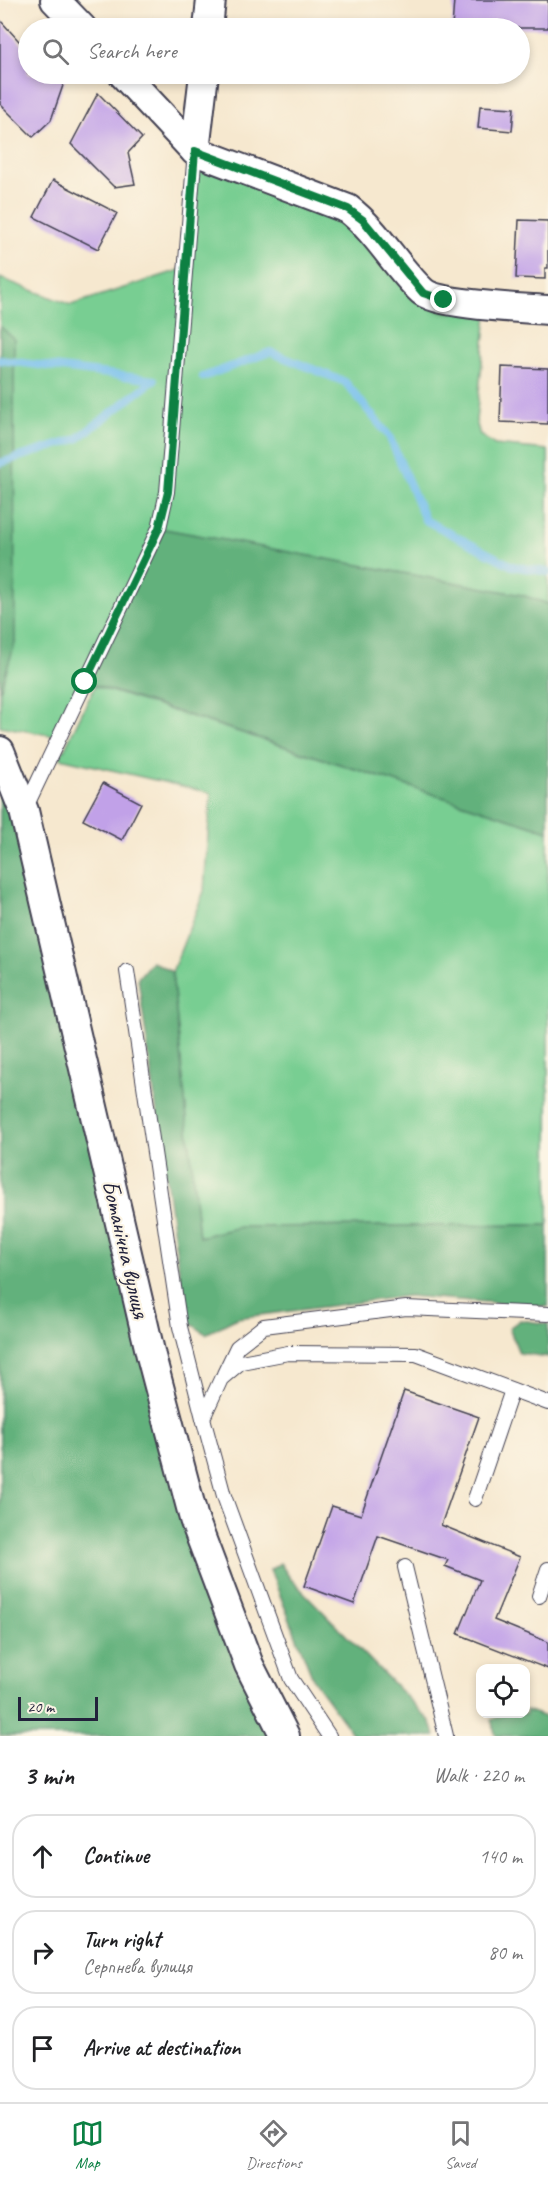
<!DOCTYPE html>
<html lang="en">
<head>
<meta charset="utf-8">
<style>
	body { margin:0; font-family:Caveat,sans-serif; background:#f2f2f2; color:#202124 }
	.controls { position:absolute; right:18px; bottom:18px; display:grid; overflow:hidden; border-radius:12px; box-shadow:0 3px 9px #0003 }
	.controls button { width:54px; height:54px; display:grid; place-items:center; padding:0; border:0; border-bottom:2px solid #e0e0e0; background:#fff; color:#202124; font:30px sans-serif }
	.scale { position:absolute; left:18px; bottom:15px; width:80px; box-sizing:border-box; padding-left:6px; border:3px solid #22223b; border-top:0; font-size:16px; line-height:21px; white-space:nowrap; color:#22223b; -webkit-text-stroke:4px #fcf5e5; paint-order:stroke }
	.stop { position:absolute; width:18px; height:18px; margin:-14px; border:4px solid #0b8043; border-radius:50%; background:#fff }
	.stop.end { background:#0b8043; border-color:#fff; box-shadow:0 2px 6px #0008 }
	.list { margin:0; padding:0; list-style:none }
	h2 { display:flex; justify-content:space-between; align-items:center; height:78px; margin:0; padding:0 24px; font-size:26px }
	h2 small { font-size:20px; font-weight:400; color:#757577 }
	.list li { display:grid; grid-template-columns:39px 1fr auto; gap:18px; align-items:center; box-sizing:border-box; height:84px; margin:0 12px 12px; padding:0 12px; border:2px solid #e0e0e0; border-radius:24px }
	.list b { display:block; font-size:22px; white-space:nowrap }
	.list p { margin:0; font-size:20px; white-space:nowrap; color:#757577 }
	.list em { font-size:20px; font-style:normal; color:#757577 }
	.icon { flex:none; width:33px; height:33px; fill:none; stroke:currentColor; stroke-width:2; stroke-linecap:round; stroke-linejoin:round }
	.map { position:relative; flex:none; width:548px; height:1736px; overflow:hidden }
	.search { position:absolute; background:#fff; box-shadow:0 3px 9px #0003; left:18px; right:18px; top:18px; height:66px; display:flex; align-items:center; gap:15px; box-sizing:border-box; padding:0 21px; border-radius:33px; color:#757577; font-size:22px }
	.sheet { height:366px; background:#fff }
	nav { display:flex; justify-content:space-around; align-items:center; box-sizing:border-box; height:84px; border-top:2px solid #e0e0e0; background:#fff; font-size:16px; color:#757577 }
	nav a { display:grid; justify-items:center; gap:3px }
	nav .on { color:#0b8043 }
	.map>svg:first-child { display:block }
	.green { fill:#78ce92; stroke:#4d7866; stroke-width:1.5 }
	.forest { fill:#62b17c; stroke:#426a5c; stroke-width:1.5 }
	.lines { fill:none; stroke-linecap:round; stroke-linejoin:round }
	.stream { stroke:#75bfed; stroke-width:8 }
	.building { fill:#c1a1e8 }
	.service-casing { stroke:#424051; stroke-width:16 }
	.minor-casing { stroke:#424051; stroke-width:32 }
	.service { stroke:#fff; stroke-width:14 }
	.minor { stroke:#fff; stroke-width:28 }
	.route { stroke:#0b8043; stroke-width:8 }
	.labels { text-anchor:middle; stroke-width:4.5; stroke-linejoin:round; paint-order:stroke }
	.street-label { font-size:24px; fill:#22223b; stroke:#fcf5e5 }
</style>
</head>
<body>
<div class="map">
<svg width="548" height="1736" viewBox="0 0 548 1736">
	<rect width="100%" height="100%" fill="#fcf5e5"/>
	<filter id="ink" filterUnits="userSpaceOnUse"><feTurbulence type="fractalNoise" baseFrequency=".0167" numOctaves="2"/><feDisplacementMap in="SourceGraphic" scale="12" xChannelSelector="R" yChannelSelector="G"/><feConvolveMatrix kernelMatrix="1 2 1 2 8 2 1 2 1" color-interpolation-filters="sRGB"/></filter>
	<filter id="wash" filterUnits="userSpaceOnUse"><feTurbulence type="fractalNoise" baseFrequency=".008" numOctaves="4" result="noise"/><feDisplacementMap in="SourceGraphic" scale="24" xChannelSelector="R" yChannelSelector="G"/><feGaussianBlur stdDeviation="1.35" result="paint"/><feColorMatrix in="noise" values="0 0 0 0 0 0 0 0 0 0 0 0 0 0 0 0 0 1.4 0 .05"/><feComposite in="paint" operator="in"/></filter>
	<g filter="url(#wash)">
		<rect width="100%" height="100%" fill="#f6e8cf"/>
		<g class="green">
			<polygon points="195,151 348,209 424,293 488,304 476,421 480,435 495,445 548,450 548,604 522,595 159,528 60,737 0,726 0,691 15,643 0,557 0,278 71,305 186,268"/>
			<polygon points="95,686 548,831 548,1225 240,1227 199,1237 172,972 204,891 211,793 60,758"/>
		</g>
		<g class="forest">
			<polygon points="0,326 14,339 15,643 0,691"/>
			<polygon points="159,528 522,595 548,604 548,831 85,682"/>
			<polygon points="0,768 144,1350 280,1736 0,1736"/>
			<polygon points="152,961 172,972 199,1237 240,1227 548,1225 548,1307 408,1296 237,1318 206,1334 186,1320 138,978"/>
			<polygon points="520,1320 548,1324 548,1357 519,1353 509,1328"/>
			<polygon points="280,1563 290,1578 431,1722 435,1736 354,1736 314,1681 270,1570"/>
			<polygon points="526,1710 548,1718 548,1736 496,1736 491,1720 506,1714 526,1714"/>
		</g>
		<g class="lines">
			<g class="stream">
				<polyline points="0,360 154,380"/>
				<polyline points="203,377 270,352 345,382 389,436 425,520 512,566 548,572"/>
				<polyline points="0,463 77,439 154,380"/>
			</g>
		</g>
		<g id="blocks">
			<g class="building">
				<polygon points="454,0 548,0 548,28 452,28"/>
				<polygon points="0,20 28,51 28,74 67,74 51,120 33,137 0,104"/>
				<polygon points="98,93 142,138 128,153 135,184 114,187 71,144"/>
				<polygon points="480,106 514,108 512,131 478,128"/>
				<polygon points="53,180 117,213 98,249 34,217"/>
				<polygon points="519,220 548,221 548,268 545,268 545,279 516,278"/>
				<polygon points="502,367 548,369 548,424 500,422"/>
				<polygon points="103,783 141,803 122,840 83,820"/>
				<polygon points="404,1391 479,1417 441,1525 520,1557 494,1620 548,1642 548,1669 458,1634 480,1580 445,1566 448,1560 378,1536 354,1604 304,1586 332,1506 361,1515"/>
			</g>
		</g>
	</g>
	<g filter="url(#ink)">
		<use href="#blocks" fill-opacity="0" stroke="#424051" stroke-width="1.5"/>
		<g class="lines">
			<g class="service-casing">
				<g id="service">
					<polyline points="25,809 159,528 167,492 195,151"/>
					<polyline points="127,971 180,1327 203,1418 224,1496 291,1679 329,1736"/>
					<polyline points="224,1374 237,1347 264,1326 406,1308 548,1314"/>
					<polyline points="203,1418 221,1379 241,1362 288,1353 416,1354 548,1403"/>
					<polyline points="475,1499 512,1390"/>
					<polyline points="405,1567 446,1736"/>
					<polyline points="539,1596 548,1569"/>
				</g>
			</g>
			<g class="minor-casing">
				<g id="minor">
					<polyline points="55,0 82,28"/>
					<polyline points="208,28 211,0"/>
					<path d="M 123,74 L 195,151 L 348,209 C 378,232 395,266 422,291 C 437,305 523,308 548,310"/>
					<polyline points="195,151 204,74"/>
					<polyline points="0,751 24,811 151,1356 194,1519 249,1665 285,1736"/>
				</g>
			</g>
			<use href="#service" class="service"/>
			<use href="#minor" class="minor"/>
		</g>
	</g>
	<g class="lines" filter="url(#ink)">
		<polyline class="route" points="85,682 159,528 168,492 195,151 348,209 363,220 423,293 444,300"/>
	</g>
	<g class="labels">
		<g class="street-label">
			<text transform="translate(126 1249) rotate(77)" y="8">Ботанічна вулиця</text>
		</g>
	</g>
</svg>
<div class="controls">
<button><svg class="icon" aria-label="locate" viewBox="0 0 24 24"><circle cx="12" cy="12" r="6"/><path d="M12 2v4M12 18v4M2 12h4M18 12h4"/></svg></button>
</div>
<div class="scale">20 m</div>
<div class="stop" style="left:85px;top:682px"></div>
<div class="stop end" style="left:444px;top:300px"></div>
<div class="search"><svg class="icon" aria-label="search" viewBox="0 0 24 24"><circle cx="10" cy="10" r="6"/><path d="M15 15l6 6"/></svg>Search here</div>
</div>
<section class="sheet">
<h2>3 min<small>Walk · 220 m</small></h2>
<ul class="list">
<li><svg class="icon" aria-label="ahead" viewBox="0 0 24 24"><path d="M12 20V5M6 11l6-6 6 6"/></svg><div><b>Continue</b></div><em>140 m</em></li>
<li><svg class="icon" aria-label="right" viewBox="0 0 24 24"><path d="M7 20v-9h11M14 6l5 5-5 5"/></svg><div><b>Turn right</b><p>Серпнева вулиця</p></div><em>80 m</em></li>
<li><svg class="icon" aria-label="arrive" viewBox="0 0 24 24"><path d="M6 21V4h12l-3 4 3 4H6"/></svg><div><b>Arrive at destination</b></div></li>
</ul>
</section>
<nav>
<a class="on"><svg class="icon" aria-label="map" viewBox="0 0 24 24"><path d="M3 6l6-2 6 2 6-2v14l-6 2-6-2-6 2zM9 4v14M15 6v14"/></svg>Map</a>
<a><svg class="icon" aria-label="directions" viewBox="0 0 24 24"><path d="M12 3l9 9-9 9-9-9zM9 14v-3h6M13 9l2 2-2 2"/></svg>Directions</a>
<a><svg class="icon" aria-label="saved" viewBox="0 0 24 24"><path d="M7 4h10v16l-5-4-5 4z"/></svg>Saved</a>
</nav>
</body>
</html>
